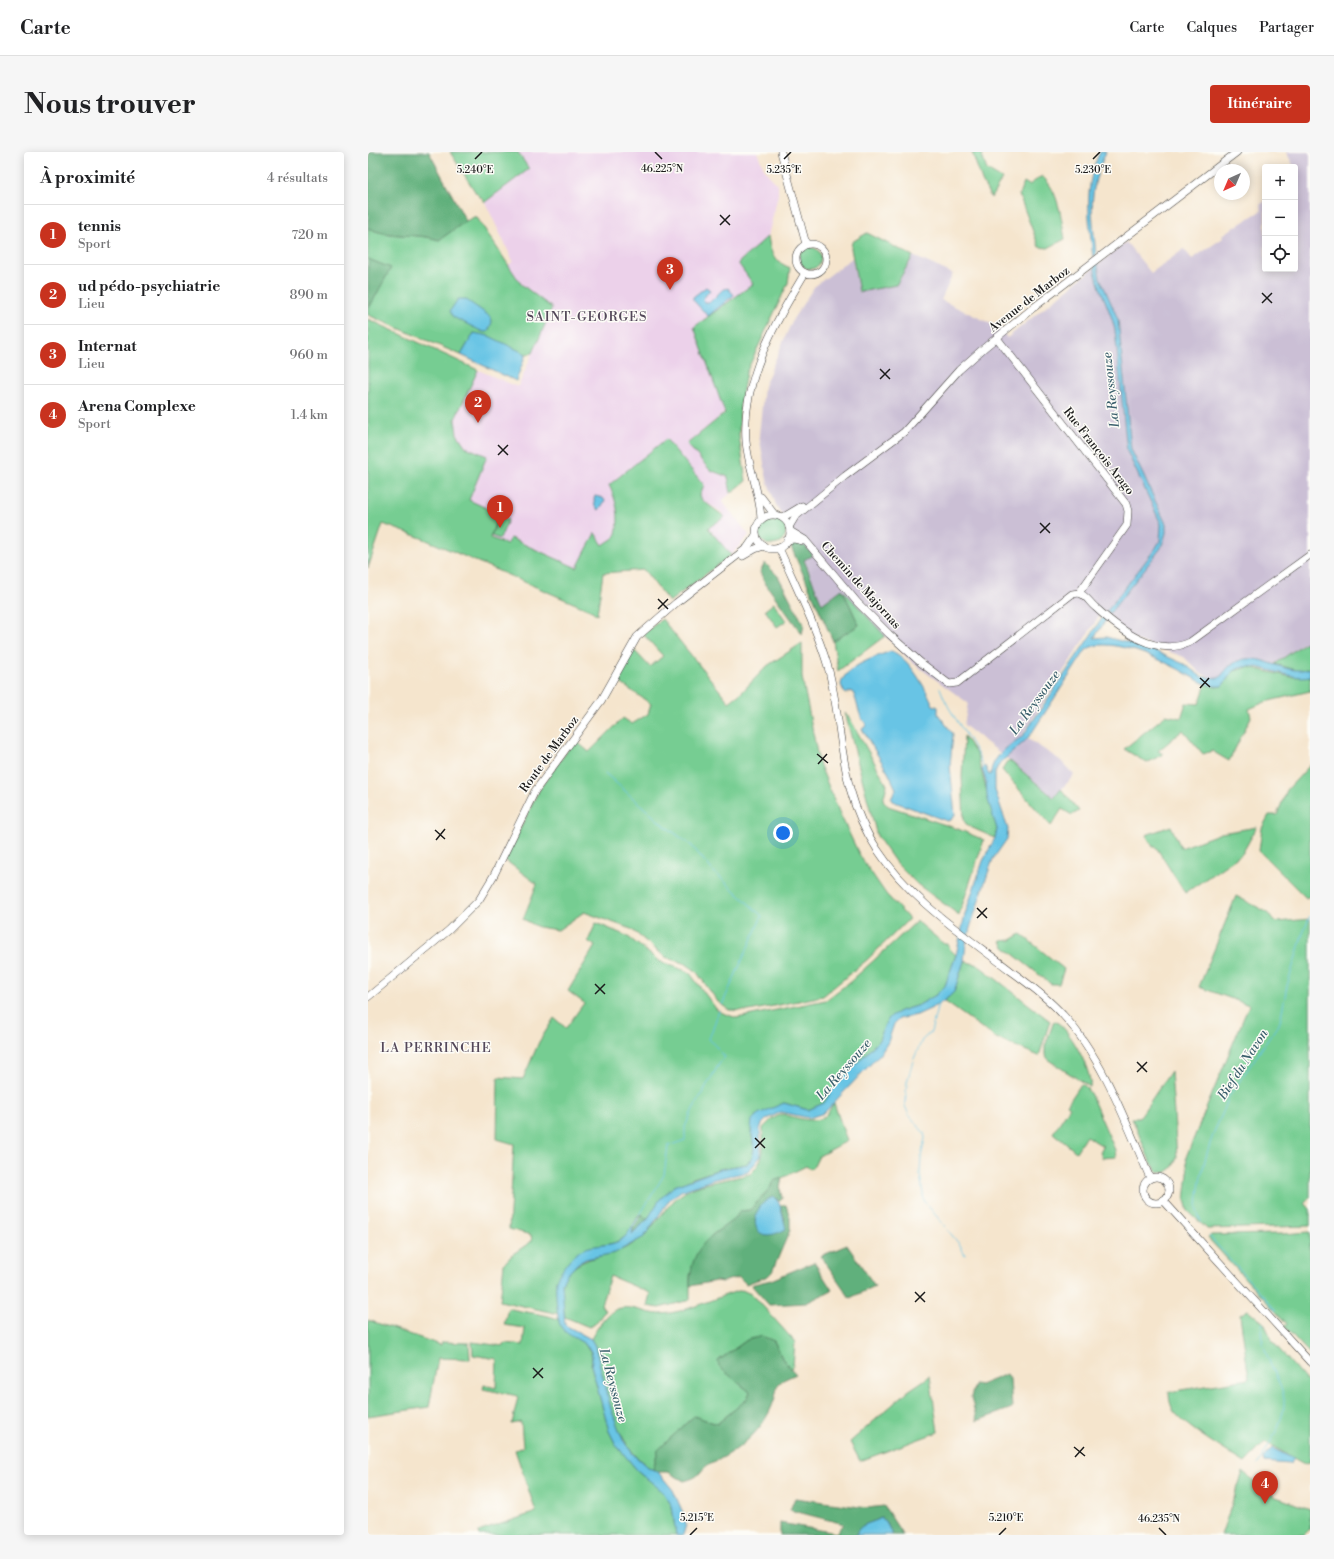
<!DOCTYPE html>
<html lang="fr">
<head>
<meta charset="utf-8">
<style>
	body { margin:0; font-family:"Libre Bodoni",serif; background:#f6f6f6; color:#202124 }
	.controls { position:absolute; right:12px; top:12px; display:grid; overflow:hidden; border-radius:4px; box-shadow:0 2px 10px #0003 }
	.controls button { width:36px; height:36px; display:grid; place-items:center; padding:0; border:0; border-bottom:1px solid #e0e0e0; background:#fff; color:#202124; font:20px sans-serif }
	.compass { position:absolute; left:846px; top:12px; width:36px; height:36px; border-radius:50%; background:#fff; box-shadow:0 2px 10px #0003; rotate:224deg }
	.you { position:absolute; left:415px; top:681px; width:14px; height:14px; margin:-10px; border:3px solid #fff; border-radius:50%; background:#1a73e8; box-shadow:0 0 0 6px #1a73e833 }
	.badge { display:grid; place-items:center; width:26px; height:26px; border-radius:50%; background:#c8321e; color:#fff; font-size:13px; font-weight:700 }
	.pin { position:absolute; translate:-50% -33px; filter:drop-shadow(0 1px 2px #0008) }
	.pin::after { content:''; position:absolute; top:21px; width:14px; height:12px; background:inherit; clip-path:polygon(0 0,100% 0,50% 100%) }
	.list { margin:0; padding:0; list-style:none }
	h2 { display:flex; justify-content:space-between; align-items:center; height:52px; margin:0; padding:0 16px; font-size:17px }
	h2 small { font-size:13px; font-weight:400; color:#757577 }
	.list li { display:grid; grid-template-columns:26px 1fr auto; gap:12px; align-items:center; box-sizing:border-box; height:60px; padding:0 16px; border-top:1px solid #e0e0e0 }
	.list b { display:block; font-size:15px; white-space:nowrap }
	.list p { margin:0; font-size:13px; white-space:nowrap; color:#757577 }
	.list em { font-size:13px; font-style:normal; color:#757577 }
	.icon { flex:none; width:22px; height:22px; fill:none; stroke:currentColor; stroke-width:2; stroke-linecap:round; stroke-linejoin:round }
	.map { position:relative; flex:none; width:942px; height:1383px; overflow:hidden; border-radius:4px }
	header { display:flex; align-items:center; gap:24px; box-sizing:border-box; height:56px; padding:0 20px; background:#fff; border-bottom:1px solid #e0e0e0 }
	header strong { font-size:19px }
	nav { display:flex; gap:22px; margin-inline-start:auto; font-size:14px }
	.intro { display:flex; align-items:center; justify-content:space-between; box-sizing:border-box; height:96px; padding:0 24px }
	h1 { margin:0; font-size:28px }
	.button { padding:10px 18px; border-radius:4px; background:#c8321e; color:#fff; font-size:14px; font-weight:700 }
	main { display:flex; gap:24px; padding:0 24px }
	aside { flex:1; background:#fff; border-radius:4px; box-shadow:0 2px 10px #0003 }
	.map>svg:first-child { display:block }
	.built { fill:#ecd1ea }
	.industrial { fill:#cbbfd5 }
	.green { fill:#76cd92; stroke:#497457 }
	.forest { fill:#60b07c; stroke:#3e664c }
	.water { fill:#67c4e5; stroke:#427080 }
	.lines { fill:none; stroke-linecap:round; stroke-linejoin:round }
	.stream { stroke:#67c4e5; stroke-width:1 }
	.secondary-casing { stroke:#3d3a37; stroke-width:8 }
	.primary-casing { stroke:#3d3a37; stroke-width:8 }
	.secondary { stroke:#fff; stroke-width:7 }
	.primary { stroke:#fff; stroke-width:7 }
	.ticks { fill:none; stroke:#1c1c1c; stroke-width:1.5 }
	.labels { text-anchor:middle; stroke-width:3; stroke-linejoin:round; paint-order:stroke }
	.street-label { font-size:12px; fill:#1c1c1c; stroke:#fdfcf7 }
	.neighbourhood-label { font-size:13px; letter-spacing:1px; fill:#54485a; stroke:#fdfcf7 }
	.water-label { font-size:13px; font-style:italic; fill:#3a5f6c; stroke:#fdfcf7 }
	.ticks-label { font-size:10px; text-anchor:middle; fill:#1c1c1c; stroke:#fdfcf7; stroke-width:3; stroke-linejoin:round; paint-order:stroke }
</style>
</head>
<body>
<header>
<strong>Carte</strong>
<nav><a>Carte</a><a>Calques</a><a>Partager</a></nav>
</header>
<div class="intro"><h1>Nous trouver</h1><a class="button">Itinéraire</a></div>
<main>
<aside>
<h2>À proximité<small>4 résultats</small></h2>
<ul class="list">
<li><span class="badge">1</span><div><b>tennis</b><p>Sport</p></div><em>720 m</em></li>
<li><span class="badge">2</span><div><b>ud pédo-psychiatrie</b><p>Lieu</p></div><em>890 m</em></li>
<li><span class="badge">3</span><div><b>Internat</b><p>Lieu</p></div><em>960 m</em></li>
<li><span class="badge">4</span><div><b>Arena Complexe</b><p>Sport</p></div><em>1.4 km</em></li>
</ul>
</aside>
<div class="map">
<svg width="942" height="1383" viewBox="0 0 942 1383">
	<rect width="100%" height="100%" fill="#fdfcf7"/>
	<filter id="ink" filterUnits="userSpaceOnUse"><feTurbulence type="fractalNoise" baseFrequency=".025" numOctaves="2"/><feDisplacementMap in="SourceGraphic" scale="8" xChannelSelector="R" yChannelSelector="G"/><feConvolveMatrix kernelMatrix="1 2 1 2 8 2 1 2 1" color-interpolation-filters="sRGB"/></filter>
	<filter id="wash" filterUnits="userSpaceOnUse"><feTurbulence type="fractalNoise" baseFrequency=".012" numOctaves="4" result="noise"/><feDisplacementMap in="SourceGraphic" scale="16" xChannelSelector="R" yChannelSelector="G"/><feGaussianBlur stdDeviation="0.9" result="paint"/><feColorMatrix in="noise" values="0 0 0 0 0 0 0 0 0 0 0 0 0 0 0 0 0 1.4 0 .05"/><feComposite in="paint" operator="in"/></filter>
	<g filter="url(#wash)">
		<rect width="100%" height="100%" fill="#f5e5cd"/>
		<polygon class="built" points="150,0 389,0 397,19 410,33 410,43 400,84 370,111 385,132 357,260 319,292 342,318 360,325 363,341 354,349 381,383 363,403 340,375 357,365 352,359 334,348 332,343 333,338 241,333 248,348 251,374 247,385 235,393 227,381 209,416 143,386 139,392 122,385 101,348 98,295 89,282 87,267 110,218 150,235 184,156 153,132 140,114 145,109 117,50 160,17"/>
		<polygon class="industrial" points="918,0 942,0 942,496 937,490 907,512 884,506 869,509 851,526 847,527 832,521 816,505 768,488 763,488 732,463 654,583 692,608 706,623 686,646 641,608 596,573 600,551 545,511 507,474 474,437 454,452 436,407 444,403 430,391 408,353 399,328 391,283 396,234 425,167 446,135 484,106 491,140 528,133 545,104 585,122 573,148 632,176 639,186 758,90 783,121 816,97 824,107 855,86 854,83 894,58 892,53 897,49 897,117 927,117 927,25 930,22"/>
		<g class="green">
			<polygon points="82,0 150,0 161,17 117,50 108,41"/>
			<polygon points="604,0 616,0 614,4 619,18 634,27 623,46 614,29"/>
			<path d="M 674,24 C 691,39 693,66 697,87 L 680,96 L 671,95 L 651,43 L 656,30 L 661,33 Z"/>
			<path d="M 108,64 L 153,132 L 184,156 L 165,201 L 158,202 L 106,181 L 93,203 L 0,163 L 0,158 L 22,116 L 0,107 L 0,76 C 23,87 48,80 71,88 L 98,69 Z"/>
			<polygon points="499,81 545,104 528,133 491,140 483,96 484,90"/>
			<path d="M 400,84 C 403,103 405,108 422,116 L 420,131 L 378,221 L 372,254 L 371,284 L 378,329 L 363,341 L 360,325 L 342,318 L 319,292 L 357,261 L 326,175 L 385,132 L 370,111 Z"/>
			<circle cx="442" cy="106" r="11"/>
			<path d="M 0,167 L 110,218 L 87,267 L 89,282 L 98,295 L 119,304 L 101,348 L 131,362 L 122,386 L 139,392 L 142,386 L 209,416 L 227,381 L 235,393 L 247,385 C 253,366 249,350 241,333 L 298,287 L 336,333 L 332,343 L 334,348 L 357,365 L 340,376 L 363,403 L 301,450 L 276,418 L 235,421 L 229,463 L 224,459 L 56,387 L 15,372 L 0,416 Z"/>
			<polygon points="131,364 140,368 132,387 123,384"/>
			<circle cx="404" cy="379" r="14"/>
			<polygon points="474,437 517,484 470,519 465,489 491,473"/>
			<polygon points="406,451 418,469 409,475 397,458"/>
			<polygon points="294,467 361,550 373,541 399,514 434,491 434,525 451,611 472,662 492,704 518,742 541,767 500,807 455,844 381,859 361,858 350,850 328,819 318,812 297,805 263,777 216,760 190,778 170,775 155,767 169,732 137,708 171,638 207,588 221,600 255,566 264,572 280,562 283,552 248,528 265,497 282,515 295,504 275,482"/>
			<polygon points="938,490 942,496 942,516 931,519 907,512"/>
			<polygon points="880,515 923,525 942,524 942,539 897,550 881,557 883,565 861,609 844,599 835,602 815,578 790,599 795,602 779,611 756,597 798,563 813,566 818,551 831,552 838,532 848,535 854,534 866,519"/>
			<polygon points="477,561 481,565 519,633 515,648 520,654 590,677 616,688 591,763 549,732 528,711 509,684"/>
			<polygon points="596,584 609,603 629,677 627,686 600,674 596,669 594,625"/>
			<polygon points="641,608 686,646 693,637 711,659 704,663 694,657 683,674 634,618"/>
			<polygon points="942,613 942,744 938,746 891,699 894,676 901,663 909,663 919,638"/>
			<polygon points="803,674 813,696 853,681 889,675 874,702 817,741 788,695 785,695 778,683"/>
			<polygon points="868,744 897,759 909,770 942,767 942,1045 937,1051 942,1057 942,1074 839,1077 820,1059 817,1048 820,1021 818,1005 881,853 831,835"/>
			<polygon points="549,769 576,792 580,792 582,797 588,803 577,834 568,843 551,853 532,859 518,870 511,888 465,936 456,951 440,958 416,951 383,977 386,997 384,1006 379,1012 352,1017 325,1026 297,1042 279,1068 272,1061 258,1085 246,1091 220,1096 188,1128 191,1162 132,1149 136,1112 145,1102 164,1089 163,1083 141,1077 146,992 129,987 130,925 155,927 171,890 186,866 198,876 216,851 200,839 227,794 220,789 228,771 259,784 291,809 321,820 349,858 357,862 369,866 458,848 483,829"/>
			<polygon points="653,782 696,817 691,832 683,832 636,795 633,789 643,788"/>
			<polygon points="596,809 610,813 682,869 671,904 628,886 576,849 586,840"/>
			<path d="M 686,869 C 700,873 725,920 722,935 L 682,909 L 677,903 L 677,894 Z"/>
			<polygon points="803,919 809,1005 804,1016 797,1021 789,1019 781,1007 764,966 771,966"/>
			<polygon points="713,932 718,935 723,943 747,998 748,1005 734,1006 732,1000 735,994 718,984 708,1000 685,981 702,955 699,953"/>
			<path d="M 466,951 L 479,989 L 451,1004 L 446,1014 L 442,1017 L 438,1014 L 414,1026 L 405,1029 L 402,1036 L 382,1058 L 372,1059 L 367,1067 L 344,1083 L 322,1123 L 322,1148 L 291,1156 L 279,1154 L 282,1141 L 242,1124 L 233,1153 L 237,1159 L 227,1172 L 221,1175 L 197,1165 C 195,1152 190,1135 198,1123 C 215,1102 241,1106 263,1093 C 287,1079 297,1051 317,1040 C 336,1029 362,1028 382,1022 C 398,1008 395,995 395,976 L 404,967 L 414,962 C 426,965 445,972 456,965 C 460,962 463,955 466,951 Z"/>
			<polygon points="942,1080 942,1202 915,1173 919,1172 840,1086 843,1083 915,1082"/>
			<path d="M 374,1138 L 385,1143 L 427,1190 L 425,1214 L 423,1216 L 415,1208 L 406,1189 L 379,1188 L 351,1208 L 368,1229 L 382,1240 L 379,1247 L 349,1272 L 326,1264 L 290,1298 L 285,1318 C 244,1293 238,1237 227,1194 L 223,1187 C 228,1177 239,1161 249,1157 C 263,1152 278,1162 292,1162 C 316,1162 349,1144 374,1138 Z"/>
			<path d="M 140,1156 C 157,1161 174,1161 190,1167 C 196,1186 230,1189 223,1213 L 241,1279 L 248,1293 L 269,1318 L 295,1340 L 304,1354 L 308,1383 L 111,1383 L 110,1380 L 168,1360 L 147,1298 L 155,1295 L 153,1270 L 144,1272 L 150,1244 L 115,1237 L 116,1233 L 128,1236 L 129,1207 L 105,1203 L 104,1190 L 135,1194 L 137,1191 L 155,1193 L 157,1176 L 136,1173 Z"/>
			<path d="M 880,1158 L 896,1171 L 905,1190 L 942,1233 L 942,1311 L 936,1312 L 897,1290 L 877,1311 C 860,1300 815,1274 805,1258 C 802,1252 801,1247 801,1240 L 881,1227 L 872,1163 Z"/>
			<polygon points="0,1168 73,1193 74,1190 101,1191 102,1207 70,1206 61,1255 0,1264"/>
			<polygon points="562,1224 570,1280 492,1309 482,1290 540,1239"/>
			<polygon points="875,1320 908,1345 942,1357 942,1377 936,1383 853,1383"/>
		</g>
		<g class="forest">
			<path d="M 1,0 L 61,0 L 98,69 L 71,88 C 48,80 23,87 0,76 Z"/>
			<polygon points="0,107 23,116 0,158"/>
			<polygon points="430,391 436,393 445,403 436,408 454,452 474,437 491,473 465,489 423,395 424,392"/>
			<polygon points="397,411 410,424 436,473 434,482 397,431 392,420"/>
			<path d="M 414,1026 L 412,1036 L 414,1046 L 411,1049 L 407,1045 C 397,1046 388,1059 387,1069 L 417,1068 L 412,1053 L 418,1053 L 422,1066 L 422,1078 L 404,1120 L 400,1124 L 378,1132 L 371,1125 L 354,1130 L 348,1129 L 322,1134 C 322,1108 330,1093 351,1078 C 359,1072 367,1068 372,1059 L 382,1058 L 402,1036 L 405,1029 Z"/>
			<polygon points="274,1062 279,1068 263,1082 265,1076"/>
			<polygon points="479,1093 507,1134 482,1146 453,1104"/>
			<polygon points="446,1110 464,1138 438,1151 401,1153 385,1135 384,1133 386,1132 403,1128"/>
			<path d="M 394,1184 L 406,1189 L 415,1208 L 428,1222 L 415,1228 L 409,1234 C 406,1266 380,1293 352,1307 C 349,1309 346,1309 343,1311 C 329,1319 336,1324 316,1329 L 300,1320 L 290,1320 L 285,1318 L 290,1298 L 326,1264 L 349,1272 L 379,1247 L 382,1240 L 351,1215 L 350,1209 L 379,1188 Z"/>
			<polygon points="639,1222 642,1227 644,1256 609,1269 603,1245 607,1232 612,1233"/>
			<path d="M 427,1346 L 499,1356 L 516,1354 L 535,1383 L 524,1383 L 518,1369 L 513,1366 C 503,1372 491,1371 488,1383 L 412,1383 L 412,1371 L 469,1381 L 476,1372 L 422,1358 Z"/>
		</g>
		<g class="water">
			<path d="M 732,0 L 738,0 C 719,42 724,59 728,103 L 725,106 C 721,69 715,34 732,0 Z"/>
			<path d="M 729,109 L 732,126 L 750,167 L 763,297 L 798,372 L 798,381 L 793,396 L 742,461 L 739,459 L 787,397 L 792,389 L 793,372 L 759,299 L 747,178 C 742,155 729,136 726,113 Z"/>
			<polygon points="338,135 342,138 335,147 337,150 342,150 354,138 360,136 366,143 340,164 325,148 325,145"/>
			<polygon points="90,147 97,147 123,165 124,170 120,180 115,180 85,165 82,159"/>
			<polygon points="106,181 121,184 158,202 148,229 93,203"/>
			<polygon points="227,344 235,346 237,349 231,358 227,355 226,347"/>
			<path d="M 735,465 L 738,468 L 726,486 L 738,485 L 780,496 L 816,512 L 834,525 L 851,526 C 856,521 860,514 866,511 C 891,496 917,526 942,516 L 942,524 C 919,530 885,505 866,519 C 861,523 858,530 854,534 C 836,536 821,522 806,515 C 787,505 736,483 718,498 L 663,582 L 657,589 L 631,612 L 627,620 L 627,638 L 640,677 L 639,687 L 625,707 L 620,721 L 602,776 L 598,792 L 596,809 L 586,840 L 576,849 L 562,857 L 549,863 L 531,867 L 526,872 L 520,890 L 513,901 L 456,961 L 441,966 L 413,960 L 399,967 L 394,972 L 392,977 L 393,1004 L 380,1020 L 347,1027 L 313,1039 L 302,1047 L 276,1085 L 247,1101 L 218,1107 L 209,1112 L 198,1124 L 194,1131 L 197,1173 L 223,1187 L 227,1194 L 243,1257 L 255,1288 L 265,1302 L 279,1315 L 290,1320 L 305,1338 L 316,1363 L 318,1373 L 315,1383 L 308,1383 L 304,1354 L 295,1340 L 269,1318 L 248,1293 L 241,1279 L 223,1213 C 230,1189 202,1189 193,1175 C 189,1169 187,1136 188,1128 C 193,1119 200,1107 209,1101 C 226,1087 251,1101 263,1076 L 265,1076 L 264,1082 L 279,1068 L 292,1047 L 306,1034 L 352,1017 L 379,1012 L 384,1006 L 386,997 L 383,977 L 384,968 L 390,962 L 416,951 L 440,958 L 456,951 L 465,936 L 511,888 L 518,870 L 523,864 L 532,859 L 551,853 L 568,843 L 577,834 L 588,803 L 597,762 L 615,709 L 627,686 L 629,677 L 619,645 L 618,630 L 614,617 L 617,614 L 621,623 L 623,622 C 622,607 642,592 654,585 Z"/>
			<path d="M 523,499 C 541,505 558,537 565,553 L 570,555 L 570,562 L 585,582 L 582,614 L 587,663 L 583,668 L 579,669 L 524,649 L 523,647 L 528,637 L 521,622 L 494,577 L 498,574 L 498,571 C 490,567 490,548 484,539 L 477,542 L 473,533 L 474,528 C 483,512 508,505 523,499 Z"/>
			<path d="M 407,1045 L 412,1053 L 418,1077 C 377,1100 381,1049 407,1045 Z"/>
			<polygon points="904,1296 926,1307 922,1312 896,1310 895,1306"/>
			<path d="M 513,1366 L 518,1369 L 524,1383 L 488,1383 C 491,1371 503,1372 513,1366 Z"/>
		</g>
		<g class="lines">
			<g class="stream">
				<path d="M 572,536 C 581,564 605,586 615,615"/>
				<polyline points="237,621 293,671 324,694 344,718 394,764 354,853"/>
				<polyline points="570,852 563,880 554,888 545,909 539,930 537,954 541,963 556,981 557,986 553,1005 552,1022 556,1049 592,1093 597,1103"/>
				<path d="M 833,1070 C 832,1066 829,1062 829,1058 C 829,1034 838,1002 846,980 C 851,968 857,958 860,946 L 912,870 L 919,834 L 935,781 L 942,764"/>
				<polyline points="264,1076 296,1023 300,994 317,988 317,975 325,957 351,912 357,905 341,887 351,859"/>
				<polyline points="841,1084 907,1157 907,1159"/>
				<path d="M 890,1312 C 899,1296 918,1267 916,1247 C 915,1232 885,1186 895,1171"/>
			</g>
		</g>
	</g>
	<g filter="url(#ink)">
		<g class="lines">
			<g class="secondary-casing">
				<g id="secondary">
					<polyline points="629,186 758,352 760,359 759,373 711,441"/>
					<polyline points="413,365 419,363 434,354"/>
					<polyline points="421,375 427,365 477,324 536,280 591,218 616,196 665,156 869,0"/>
					<polyline points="422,379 437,388 489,450 521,482 552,510 581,532 589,531 704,442 711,441"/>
					<polyline points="419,388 426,387 435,389"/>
					<polyline points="375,404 387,397 396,394"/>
					<path d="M 711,441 C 718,443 721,450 727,455 C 752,478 788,506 822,490 L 942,403"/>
					<polyline points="0,845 81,778 111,748 126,723 167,639 233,549 269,485 308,451 379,396 388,383"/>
				</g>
			</g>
			<g class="primary-casing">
				<g id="primary">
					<polyline points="413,0 438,92"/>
					<circle cx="443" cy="107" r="15"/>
					<polyline points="393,345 406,362"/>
					<circle cx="405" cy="380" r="17"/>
					<path d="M 393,367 C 392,340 380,315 378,289 C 374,226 406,173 437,121"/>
					<path d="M 411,396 C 428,435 448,474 460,515 C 477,580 469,637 509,697 C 543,749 595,782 643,819 C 661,832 680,846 695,863 C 735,906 759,973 782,1026"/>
					<circle cx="788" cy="1038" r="13"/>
					<polyline points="795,1048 942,1210"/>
				</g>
			</g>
			<use href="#secondary" class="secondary"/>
			<use href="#primary" class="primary"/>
		</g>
	</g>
	<path class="ticks" d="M 287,0 L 294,7M 107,7 L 114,0M 416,7 L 423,0M 725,7 L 732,0M 352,63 L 362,73M 352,73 L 362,63M 894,141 L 904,151M 894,151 L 904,141M 512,217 L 522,227M 512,227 L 522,217M 130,293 L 140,303M 130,303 L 140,293M 672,371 L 682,381M 672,381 L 682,371M 290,447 L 300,457M 290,457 L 300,447M 832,526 L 842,535M 832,536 L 841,526M 449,602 L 460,611M 450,612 L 459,602M 67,678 L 77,687M 68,688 L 77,677M 609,756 L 619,766M 609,766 L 619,756M 227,832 L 237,842M 227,842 L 237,832M 769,910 L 779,920M 769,920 L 779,910M 387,986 L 397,996M 387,996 L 397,986M 547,1140 L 557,1150M 547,1150 L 557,1140M 165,1216 L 175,1226M 165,1226 L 175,1216M 706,1295 L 717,1304M 707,1305 L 716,1295M 791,1376 L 798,1383M 322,1383 L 329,1376M 631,1383 L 638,1376"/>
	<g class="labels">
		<g class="street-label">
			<text transform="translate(661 147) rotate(-38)" y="4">Avenue de Marboz</text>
			<text transform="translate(731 299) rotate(52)" y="4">Rue François Arago</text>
			<text transform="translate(493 433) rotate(48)" y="4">Chemin de Majornas</text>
			<text transform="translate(181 602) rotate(-54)" y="4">Route de Marboz</text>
		</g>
		<g class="neighbourhood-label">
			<text x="219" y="169">SAINT-GEORGES</text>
			<text x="68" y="900">LA PERRINCHE</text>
		</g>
		<g class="water-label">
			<text transform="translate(742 238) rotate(-96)" y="5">La Reyssouze</text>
			<text transform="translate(666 550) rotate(-54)" y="5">La Reyssouze</text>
			<text transform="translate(874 912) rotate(-57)" y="5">Bief du Navon</text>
			<text transform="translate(475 917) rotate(-49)" y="5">La Reyssouze</text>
			<text transform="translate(246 1233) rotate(75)" y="5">La Reyssouze</text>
		</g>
	</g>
	<g class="ticks-label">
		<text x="294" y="20">46.225°N</text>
		<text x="107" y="21">5.240°E</text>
		<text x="416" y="21">5.235°E</text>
		<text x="725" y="21">5.230°E</text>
		<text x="329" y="1369">5.215°E</text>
		<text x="638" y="1369">5.210°E</text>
		<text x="791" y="1370">46.235°N</text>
	</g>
</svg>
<div class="controls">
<button>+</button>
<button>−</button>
<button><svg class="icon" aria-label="locate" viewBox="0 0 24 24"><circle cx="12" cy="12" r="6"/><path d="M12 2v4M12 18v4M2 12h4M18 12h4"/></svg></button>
</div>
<svg class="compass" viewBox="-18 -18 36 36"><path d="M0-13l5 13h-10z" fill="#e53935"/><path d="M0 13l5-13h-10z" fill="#757577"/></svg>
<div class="you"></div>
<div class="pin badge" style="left:132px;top:376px">1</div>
<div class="pin badge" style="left:110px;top:271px">2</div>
<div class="pin badge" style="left:302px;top:138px">3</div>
<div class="pin badge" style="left:897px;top:1352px">4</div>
</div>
</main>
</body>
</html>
